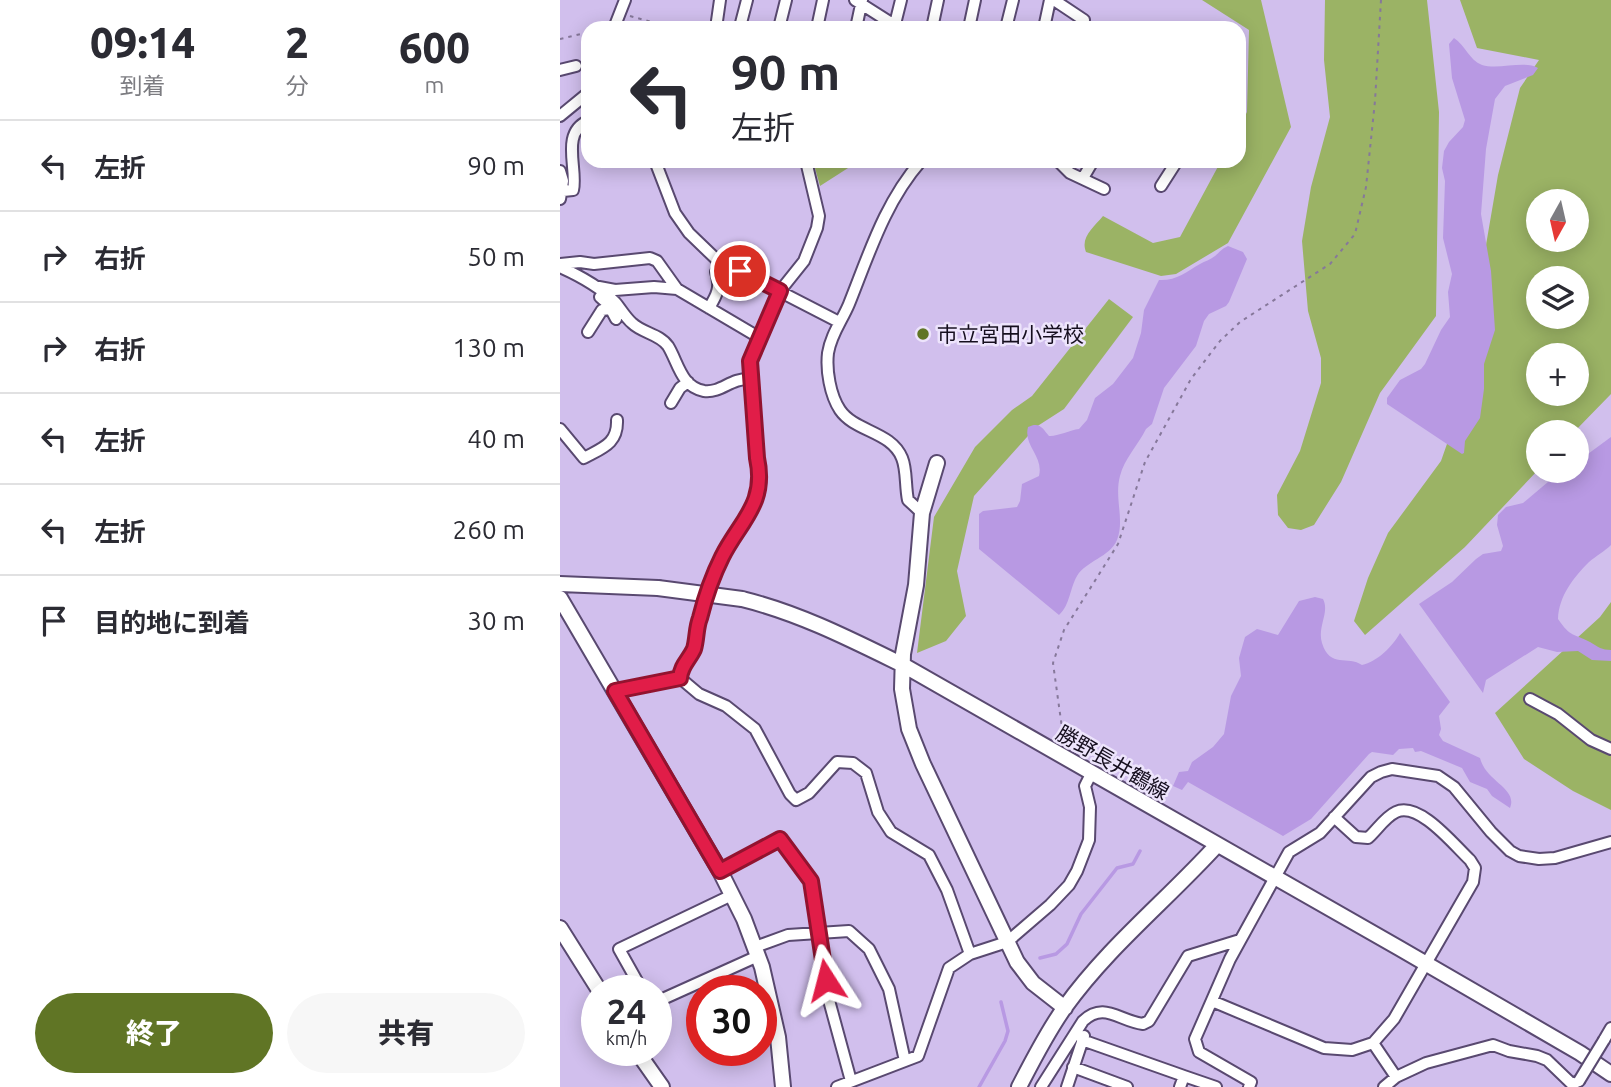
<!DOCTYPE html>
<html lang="ja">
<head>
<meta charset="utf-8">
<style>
  body { margin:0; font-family:Ubuntu,"Noto Sans JP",sans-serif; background:#f7f7f7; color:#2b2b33; height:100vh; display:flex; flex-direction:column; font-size:26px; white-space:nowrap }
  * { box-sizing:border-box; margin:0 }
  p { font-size:23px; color:#7c7c81 }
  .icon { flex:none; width:38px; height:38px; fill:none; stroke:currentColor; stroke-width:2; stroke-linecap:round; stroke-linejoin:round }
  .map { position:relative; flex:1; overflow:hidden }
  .panel { display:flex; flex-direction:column; background:#fff; width:560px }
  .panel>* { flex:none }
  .top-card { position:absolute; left:21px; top:21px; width:665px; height:147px; border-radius:21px; box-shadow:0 4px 18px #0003; background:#fff; color:#2b2b33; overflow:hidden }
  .needle { width:46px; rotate:188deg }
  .controls { position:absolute; left:966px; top:189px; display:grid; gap:14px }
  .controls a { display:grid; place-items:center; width:63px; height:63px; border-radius:50%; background:#fff; box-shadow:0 4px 18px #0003; font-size:35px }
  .speed { position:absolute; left:21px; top:975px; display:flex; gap:14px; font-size:35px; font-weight:700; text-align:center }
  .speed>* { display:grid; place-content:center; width:91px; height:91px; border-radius:50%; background:#fff; box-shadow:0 4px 18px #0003; line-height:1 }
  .speed small { font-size:18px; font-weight:400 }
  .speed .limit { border:10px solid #d22; background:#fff; color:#111 }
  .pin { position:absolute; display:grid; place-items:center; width:60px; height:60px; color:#fff; margin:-30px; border:4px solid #fff; border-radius:50%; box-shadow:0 2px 7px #0007 }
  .me { position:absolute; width:77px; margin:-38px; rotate:351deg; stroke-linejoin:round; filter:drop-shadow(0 0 5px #0008) }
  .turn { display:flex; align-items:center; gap:24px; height:147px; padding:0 35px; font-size:32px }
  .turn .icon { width:91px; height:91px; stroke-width:2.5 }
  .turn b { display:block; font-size:49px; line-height:60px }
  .eta { display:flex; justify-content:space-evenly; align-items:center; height:119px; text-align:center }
  .eta b { font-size:42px; font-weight:800; line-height:49px }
  .action { display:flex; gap:14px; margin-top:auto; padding:14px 35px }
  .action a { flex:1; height:80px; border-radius:42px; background:#607525; color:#fff; font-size:28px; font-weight:800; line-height:80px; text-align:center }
  .action a+a { background:#f7f7f7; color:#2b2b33 }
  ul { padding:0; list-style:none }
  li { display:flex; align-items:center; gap:21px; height:91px; padding:0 35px; border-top:2px solid #e1e1e2 }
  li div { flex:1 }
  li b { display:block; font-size:26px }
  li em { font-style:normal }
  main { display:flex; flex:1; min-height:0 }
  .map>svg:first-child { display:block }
</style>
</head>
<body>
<main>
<section class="panel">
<div class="eta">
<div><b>09:14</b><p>到着</p></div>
<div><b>2</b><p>分</p></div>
<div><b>600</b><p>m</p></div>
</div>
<ul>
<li><svg class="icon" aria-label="left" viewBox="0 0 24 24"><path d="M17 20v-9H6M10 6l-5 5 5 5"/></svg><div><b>左折</b></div><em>90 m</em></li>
<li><svg class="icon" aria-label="right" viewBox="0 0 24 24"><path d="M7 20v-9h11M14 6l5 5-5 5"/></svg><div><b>右折</b></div><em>50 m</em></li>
<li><svg class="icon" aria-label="right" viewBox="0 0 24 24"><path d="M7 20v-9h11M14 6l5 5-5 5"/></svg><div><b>右折</b></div><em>130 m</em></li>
<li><svg class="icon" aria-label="left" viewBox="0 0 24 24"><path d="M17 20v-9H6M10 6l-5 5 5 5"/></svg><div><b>左折</b></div><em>40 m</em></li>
<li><svg class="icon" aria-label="left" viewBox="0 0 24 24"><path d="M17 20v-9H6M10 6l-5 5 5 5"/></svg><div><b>左折</b></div><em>260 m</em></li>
<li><svg class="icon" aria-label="arrive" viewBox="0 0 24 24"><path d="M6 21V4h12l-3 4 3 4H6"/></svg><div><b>目的地に到着</b></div><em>30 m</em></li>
</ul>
<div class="action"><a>終了</a><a>共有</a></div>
</section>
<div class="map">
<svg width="1051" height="1087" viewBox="0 0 1051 1087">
  <rect width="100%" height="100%" fill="#d1bfed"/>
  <path fill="#9bb365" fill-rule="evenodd" d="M 642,0 L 701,0 L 731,127 L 668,243 L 616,274 L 601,276 L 526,252 C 520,237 534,227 543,216 L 593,243 L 620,237 L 661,161 L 679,161 L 679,128 L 687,112 L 689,30 Z
    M 765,0 L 867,0 L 879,112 L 876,316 L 820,393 L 781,482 L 754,525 L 741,530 L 728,528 L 718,515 L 717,495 L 740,451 L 761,383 L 761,358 L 748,311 L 742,241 L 751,187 L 770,117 L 764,60 Z
    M 900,0 L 1051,0 L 1051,394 L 1014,432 L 978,432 L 978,470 L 905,547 L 805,635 L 794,621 L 808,578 L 828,533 L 881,461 L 915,364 L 919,286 L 938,175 L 960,88 L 979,60 L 917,48 ZM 978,201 L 1017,201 L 1017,240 L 978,240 ZM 978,278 L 1017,278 L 1017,317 L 978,317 ZM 978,355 L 1017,355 L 1017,394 L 978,394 Z
    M 253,161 L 299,161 L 260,186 Z
    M 549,299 L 573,317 L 504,409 L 476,427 L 414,496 L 397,571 L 406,616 L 386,641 L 357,653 L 374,517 L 415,447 L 452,410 L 472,396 Z
    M 1051,602 L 1051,810 L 1013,791 L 964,759 L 935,713 L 1040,617 Z"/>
  <path fill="#b899e3" d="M 894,38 C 905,45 909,60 922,65 C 939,70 965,60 978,68 L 973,75 L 945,86 L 935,99 L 926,149 L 921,214 L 931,271 L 935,330 L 924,364 L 924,389 L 920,418 L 905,441 L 904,453 L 902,454 L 827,404 L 827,398 L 840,380 L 861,369 L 865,364 L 881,330 L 890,317 L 888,292 L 892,274 L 883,238 L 885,181 L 882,168 L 884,151 L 889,142 L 903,127 L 905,120 L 892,78 L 889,44 Z
    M 668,246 L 683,252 L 687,259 L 669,302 L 666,306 L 649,314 L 644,321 L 636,346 L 604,388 L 592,424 L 586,429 C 578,445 564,459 560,476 C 554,498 565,520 557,540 C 550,557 526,561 517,576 C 510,588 510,605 499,615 L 419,549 L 419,514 L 423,511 L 457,507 L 460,501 L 462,484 L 479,476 C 484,456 463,446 468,427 C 480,421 483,429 489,436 C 496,437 510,430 519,429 L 527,420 L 535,398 L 553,384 L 573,358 L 581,333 L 584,310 L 599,280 C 616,281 626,272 640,264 C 645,261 650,260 655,256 C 660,252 661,249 668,246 Z
    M 1051,437 L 1051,545 C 1045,551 1036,556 1029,562 C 1013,578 999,596 998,619 C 1011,638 1013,633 1030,642 C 1038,647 1042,650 1051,650 L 1051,661 L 1032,660 L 1018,651 L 997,652 L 978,647 L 926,680 L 923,693 L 859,604 L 892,582 L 916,559 L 923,554 L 941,551 L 943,546 L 937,525 L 938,515 L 946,507 L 963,503 L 1001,471 L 1017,471 L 1017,462 Z
    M 755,597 L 763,599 C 770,612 757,627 762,643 C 770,669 788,655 802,665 C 817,662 833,646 840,633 L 890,702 L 879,716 L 881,729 L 879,735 L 883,741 L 920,758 C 926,782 958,788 950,808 L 932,796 L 927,789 L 910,782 L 902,768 L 861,751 L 855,752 L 853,748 L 839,749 L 833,755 L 812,752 L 809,754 L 751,819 L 723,836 L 628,782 L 622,790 L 613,786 L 619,772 L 628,771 L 632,762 L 653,747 L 664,734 L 671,696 L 681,676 L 679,658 L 685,637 L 697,629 L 718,635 L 739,601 Z"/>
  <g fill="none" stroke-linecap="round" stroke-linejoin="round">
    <path stroke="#b899e3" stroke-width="3.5" d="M 480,958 L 496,954 L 507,944 L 521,914 L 557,868 L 573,864 L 580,851
      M 419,1087 L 445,1041 L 448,1031 L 441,1002"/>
    <defs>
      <path id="minor" d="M 295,0 L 339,28
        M 494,0 L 524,20 L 523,28
        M 157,21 L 160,0
        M 54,28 L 65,0
        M 184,28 L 181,23 L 187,0
        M 219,28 L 226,0
        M 257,28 L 263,0
        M 296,28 L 302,0
        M 334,28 L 341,0
        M 372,28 L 378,0
        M 409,28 L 415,0
        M 446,28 L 453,0
        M 484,28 L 490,0
        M 0,70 L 16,66
        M 0,116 L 28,93
        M 95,161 L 115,213 L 129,233 L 155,258 L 279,322
        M 361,161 C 325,202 309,254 289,304 C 282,321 271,334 268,353 C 266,370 270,395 280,410 C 295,432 331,431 342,458 C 347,470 345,486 348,500 L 362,513
        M 498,161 L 510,173 L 544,189
        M 0,171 L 3,181 L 0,199
        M 523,178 L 533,161
        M 601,186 L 617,161
        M 3,191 L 13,190 C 18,169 0,133 28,121
        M 0,264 L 20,262 L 34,264 L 90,258 L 97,261 L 117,289
        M 0,267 C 18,275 41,288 55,302 C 61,309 65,317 72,323 C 82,333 100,334 108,346 C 118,362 121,387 144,391 C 162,393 170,378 190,379
        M 39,287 L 55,290 L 94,287 L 117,289 L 200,338
        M 40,297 L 48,304 L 56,319
        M 149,308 C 157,295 161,287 156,272
        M 28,332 L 42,310 L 50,309
        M 111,403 L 120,388 L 128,382
        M 0,429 L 24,458 C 42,448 58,444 57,420
        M 120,678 C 121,665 129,660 133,649 C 137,639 136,628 139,618 C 145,598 153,575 162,557 C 180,521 207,504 197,459 L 190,361 L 220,291 L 244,261 L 257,228 L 259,216 L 246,161
        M 55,691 L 120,678 L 139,694 L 166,706 L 195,729 L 230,794 L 236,800 L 249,793 L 277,762 L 293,763 L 306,773 L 318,812 L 331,832 L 369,855 L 387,890 L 410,954
        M 970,699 L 998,714 L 1031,740 L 1051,749
        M 160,871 L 220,839 L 252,881 L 270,1004 L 291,1081
        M 195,947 L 228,935 L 289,931 L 309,949 L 329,989 L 345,1061
        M 82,990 L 59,949 L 172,895
        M 652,1001 L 764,1048 L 792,1050 L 813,1043 L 834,1019 L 913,882 L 915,868 L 910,860 C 894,845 859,801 836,812 C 825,817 817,830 808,838 L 796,837 L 774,817
        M 96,1002 L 198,956
        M 522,1040 L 624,1076 L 620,1087
        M 1044,1040 L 1051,1028
        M 813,1043 L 836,1077
        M 513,1067 L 567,1087
        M 624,1076 L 656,1087
        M 277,1087 L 358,1056 L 389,968 L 410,954 L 447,942 L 490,905 L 509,885 L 517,871 L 529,840 L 530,807 L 525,786 L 531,774
        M 481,1087 L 523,1021 C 544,1001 559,1021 583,1024 L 589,1021 L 628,956 L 680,940
        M 507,1087 L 524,1036
        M 689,1087 L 691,1082 L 639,1052 L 635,1039 L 670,959 L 729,852 L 760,833 L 811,777 L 821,772 L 832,769 L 878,776 L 894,787 L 931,832 L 950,851 L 959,856 L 979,859 L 995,858 L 1051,842
        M 824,1087 L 836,1077 L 866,1063 L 933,1045 L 949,1051 L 977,1056 L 987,1060 L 1012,1084 L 1019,1081"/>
      <path id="tertiary" d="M 377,463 L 362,513 L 356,585 L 343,654 L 342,689 L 349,729 L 363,764 L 457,962 L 473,983 L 505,1008
        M 0,584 L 98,588
        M 0,598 L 160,871 L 184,919 L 202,967 L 218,1037 L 223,1087
        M 182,599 C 239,613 290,639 343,665 L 839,948 L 1020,1053 L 1051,1074
        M 0,928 L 39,990
        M 76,1050 L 102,1087
        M 459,1087 C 473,1060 487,1032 505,1007 C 548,947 607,900 657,845"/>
    </defs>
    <use href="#minor" stroke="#594970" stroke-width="14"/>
    <use href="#tertiary" stroke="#594970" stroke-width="18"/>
    <path stroke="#86789a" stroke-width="2" stroke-dasharray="3.5 5" stroke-linecap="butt" d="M 70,16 L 113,28
      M 123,28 L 134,28
      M 0,39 L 21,34 L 28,35
      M 561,776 L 563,772 L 509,739 L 502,728 L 493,663 L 504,630 L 558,544 L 585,462 L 631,379 L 660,341 L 680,322 L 770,264 L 795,234 L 806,187 L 815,101 L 821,0"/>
    <use href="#minor" stroke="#fff" stroke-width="10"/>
    <use href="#tertiary" stroke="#fff" stroke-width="14"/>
    <defs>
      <path id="minor-bridge" d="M 1019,1081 L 1044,1040"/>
      <path id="tertiary-bridge" d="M 98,588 L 182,599"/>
    </defs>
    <use href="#minor-bridge" stroke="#594970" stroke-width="14" stroke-linecap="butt"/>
    <use href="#tertiary-bridge" stroke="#594970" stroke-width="18" stroke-linecap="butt"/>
    <use href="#minor-bridge" stroke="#fff" stroke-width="10"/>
    <use href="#tertiary-bridge" stroke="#fff" stroke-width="14"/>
  </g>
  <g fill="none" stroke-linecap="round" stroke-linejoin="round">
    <defs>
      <path id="route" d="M 180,271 L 220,291 L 190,361 L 197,458 C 207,504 180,521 162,557 C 153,575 145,598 140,618 C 136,628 137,639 134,649 C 129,660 121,665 120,678 L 55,691 L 160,871 L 220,839 L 251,881 L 266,980"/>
    </defs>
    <use href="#route" stroke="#92132f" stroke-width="18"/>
    <use href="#route" stroke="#e11d48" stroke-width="12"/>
  </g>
  <circle fill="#607525" stroke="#ede4fc" stroke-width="2.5" cx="363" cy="334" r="7"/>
  <g text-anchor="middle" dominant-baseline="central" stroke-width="5" stroke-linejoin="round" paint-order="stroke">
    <g font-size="21" fill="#150e1e" stroke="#ede4fc" text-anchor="start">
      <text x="377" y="334">市立宮田小学校</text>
    </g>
    <g font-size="21" fill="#150e1e" stroke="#ede4fc">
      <text transform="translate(553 762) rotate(30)">勝野長井鶴線</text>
    </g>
  </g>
</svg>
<div class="controls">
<a><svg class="needle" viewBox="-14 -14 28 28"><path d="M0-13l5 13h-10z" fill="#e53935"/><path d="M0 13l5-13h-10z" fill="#7c7c81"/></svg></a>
<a><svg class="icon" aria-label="layers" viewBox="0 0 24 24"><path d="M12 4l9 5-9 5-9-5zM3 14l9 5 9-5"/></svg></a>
<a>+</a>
<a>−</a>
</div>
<div class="speed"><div>24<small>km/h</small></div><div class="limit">30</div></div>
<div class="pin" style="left:180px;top:271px;background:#d93025"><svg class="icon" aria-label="arrive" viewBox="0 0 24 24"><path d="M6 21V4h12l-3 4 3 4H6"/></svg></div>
<svg class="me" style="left:266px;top:980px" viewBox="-20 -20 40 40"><path d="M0-17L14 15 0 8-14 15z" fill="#e11d48" stroke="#fff" stroke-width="4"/></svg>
<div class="top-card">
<div class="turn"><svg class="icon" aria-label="left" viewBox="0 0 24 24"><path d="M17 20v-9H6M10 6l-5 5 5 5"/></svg><div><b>90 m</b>左折</div></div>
</div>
</div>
</main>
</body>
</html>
